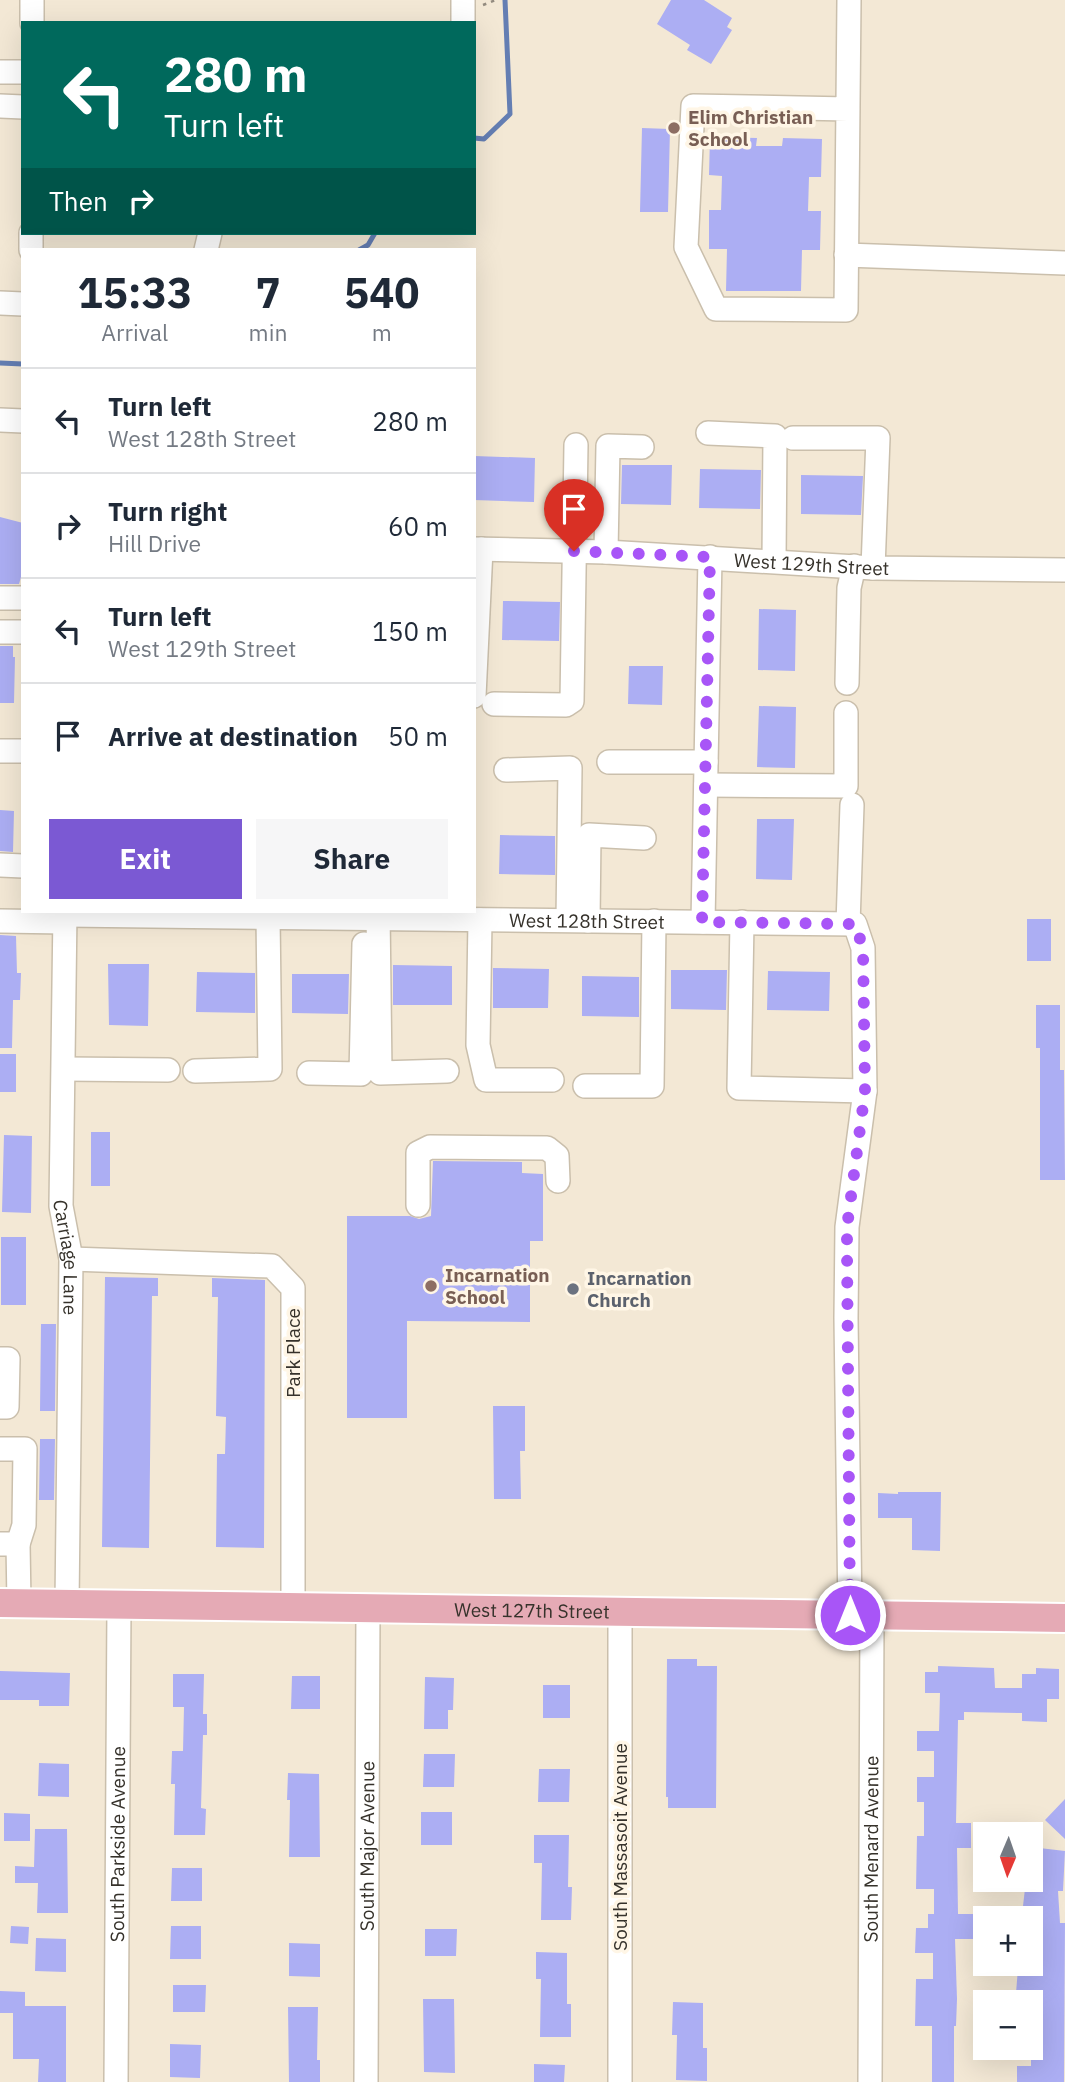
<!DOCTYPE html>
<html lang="en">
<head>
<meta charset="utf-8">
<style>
  body { margin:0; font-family:"IBM Plex Sans",sans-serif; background:#f6f6f7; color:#1f2937; height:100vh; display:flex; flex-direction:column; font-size:26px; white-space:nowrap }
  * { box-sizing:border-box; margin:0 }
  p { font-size:23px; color:#747a83 }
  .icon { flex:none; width:38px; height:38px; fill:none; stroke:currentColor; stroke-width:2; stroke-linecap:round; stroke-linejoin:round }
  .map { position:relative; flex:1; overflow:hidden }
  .side { position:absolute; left:21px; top:248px; width:455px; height:665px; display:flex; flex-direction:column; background:#fff; border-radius:0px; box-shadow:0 7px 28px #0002 }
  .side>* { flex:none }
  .top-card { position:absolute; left:21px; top:21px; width:455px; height:214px; border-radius:0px; box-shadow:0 7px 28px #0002; background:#00695c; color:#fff; overflow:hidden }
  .needle { width:46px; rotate:182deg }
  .tools { position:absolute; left:973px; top:1822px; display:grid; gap:14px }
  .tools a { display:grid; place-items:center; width:70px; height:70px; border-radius:0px; background:#fff; box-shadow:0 7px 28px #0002; font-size:35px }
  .pin { position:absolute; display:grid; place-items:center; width:60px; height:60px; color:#fff; margin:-72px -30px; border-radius:50% 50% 50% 0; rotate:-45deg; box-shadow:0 0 7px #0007 }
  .pin .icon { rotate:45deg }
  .me { position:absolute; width:77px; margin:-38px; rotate:0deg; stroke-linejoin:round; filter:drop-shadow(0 0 5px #0008) }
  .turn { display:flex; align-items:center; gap:24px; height:147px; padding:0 28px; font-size:32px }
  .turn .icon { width:91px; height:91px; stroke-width:2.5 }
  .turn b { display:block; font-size:49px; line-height:60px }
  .then { display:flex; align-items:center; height:66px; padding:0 28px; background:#0003; gap:14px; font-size:26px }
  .eta { display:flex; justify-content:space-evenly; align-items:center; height:119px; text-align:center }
  .eta b { font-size:42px; font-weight:700; line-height:49px }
  .action { display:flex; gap:14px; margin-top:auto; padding:14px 28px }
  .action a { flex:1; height:80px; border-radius:0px; background:#7b59d3; color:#fff; font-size:28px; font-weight:700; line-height:80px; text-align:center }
  .action a+a { background:#f6f6f7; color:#1f2937 }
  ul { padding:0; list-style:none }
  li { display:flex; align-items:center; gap:21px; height:105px; padding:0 28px; border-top:2px solid #e0e1e3 }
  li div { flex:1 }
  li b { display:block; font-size:26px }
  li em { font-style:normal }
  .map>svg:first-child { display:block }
</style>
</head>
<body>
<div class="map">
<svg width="1065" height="2082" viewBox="0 0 1065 2082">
  <rect width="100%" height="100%" fill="#f3e8d5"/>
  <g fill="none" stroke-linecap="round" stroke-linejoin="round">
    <path stroke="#647eb3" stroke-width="5" d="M 474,138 L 484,139 L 510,114 L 505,0
      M 359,250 L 368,245 L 375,233
      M 0,363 L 23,364"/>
  </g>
  <path fill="#acaef3" d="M 671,0 L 704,0 L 732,18 L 727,27 L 732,30 L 711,64 L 687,50 L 690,45 L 657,24 Z
    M 642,128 L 670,129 L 668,212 L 640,212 Z
    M 710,137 L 757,138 L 756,146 L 782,146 L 783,138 L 822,139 L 821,177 L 809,177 L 808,211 L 821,211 L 820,250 L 802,250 L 801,291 L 726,291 L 727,249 L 709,249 L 709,210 L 721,210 L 722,176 L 709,175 Z
    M 474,456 L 535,458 L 534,502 L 474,500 Z
    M 622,465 L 672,465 L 671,505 L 621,504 Z
    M 700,469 L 761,470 L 760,509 L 699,508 Z
    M 801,475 L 863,476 L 861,515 L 801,514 Z
    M 0,517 L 23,523 L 23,570 L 19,584 L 0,584 Z
    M 503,601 L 560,602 L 559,641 L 502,640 Z
    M 759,609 L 796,610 L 795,671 L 758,670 Z
    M 0,646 L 13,646 L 13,657 L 15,657 L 14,703 L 0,703 Z
    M 629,666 L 663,666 L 662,705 L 628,704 Z
    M 759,706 L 796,707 L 795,768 L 757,767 Z
    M 0,810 L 14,811 L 13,852 L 0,851 Z
    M 757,819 L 794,819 L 792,880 L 756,879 Z
    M 500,835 L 555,836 L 555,875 L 499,874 Z
    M 1027,919 L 1051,919 L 1051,961 L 1027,961 Z
    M 0,935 L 16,936 L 17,973 L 21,973 L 20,1000 L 13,1000 L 12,1048 L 0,1048 Z
    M 108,964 L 149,964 L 148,1026 L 109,1025 Z
    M 393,965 L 452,966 L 452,1005 L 393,1005 Z
    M 493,968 L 549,969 L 548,1008 L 493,1008 Z
    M 671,970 L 727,970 L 726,1010 L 671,1009 Z
    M 768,971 L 830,972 L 829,1011 L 767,1010 Z
    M 197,972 L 255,973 L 255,1013 L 196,1012 Z
    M 292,974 L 349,974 L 348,1014 L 292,1013 Z
    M 582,976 L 639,977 L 639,1017 L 582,1016 Z
    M 1036,1005 L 1060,1005 L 1060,1070 L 1064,1070 L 1065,1180 L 1040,1180 L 1040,1048 L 1036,1048 Z
    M 0,1054 L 16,1054 L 16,1092 L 0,1092 Z
    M 91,1132 L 110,1132 L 110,1186 L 91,1186 Z
    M 4,1135 L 32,1136 L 31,1213 L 2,1212 Z
    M 433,1161 L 522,1162 L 522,1173 L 543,1174 L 543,1241 L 530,1241 L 530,1322 L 407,1321 L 407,1418 L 347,1418 L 347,1216 L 410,1216 L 419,1219 L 431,1216 Z
    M 1,1237 L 26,1237 L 26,1305 L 1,1305 Z
    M 105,1277 L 158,1278 L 158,1296 L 152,1296 L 149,1548 L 102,1547 Z
    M 212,1278 L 265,1280 L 264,1548 L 216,1547 L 217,1454 L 225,1454 L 226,1417 L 216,1416 L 218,1297 L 212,1297 Z
    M 41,1324 L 56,1324 L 55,1411 L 40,1411 Z
    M 493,1406 L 525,1406 L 525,1451 L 520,1451 L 521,1499 L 494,1499 Z
    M 40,1439 L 55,1439 L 54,1500 L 39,1500 Z
    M 898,1492 L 941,1492 L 940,1551 L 912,1550 L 912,1518 L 878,1518 L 878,1493 L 898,1494 Z
    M 667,1659 L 697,1659 L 697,1666 L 717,1666 L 716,1808 L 668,1808 L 668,1797 L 666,1797 Z
    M 938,1666 L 994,1668 L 995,1688 L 1022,1688 L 1022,1674 L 1036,1674 L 1036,1668 L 1059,1669 L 1059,1699 L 1047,1699 L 1047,1722 L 1022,1721 L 1022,1713 L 964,1712 L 964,1720 L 958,1720 L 956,1823 L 971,1823 L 971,1848 L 957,1848 L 958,1914 L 976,1914 L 976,1939 L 955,1939 L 957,1999 L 956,2026 L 954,2026 L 954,2082 L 932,2082 L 932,2026 L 915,2026 L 916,1979 L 933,1979 L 933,1953 L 915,1953 L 916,1928 L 928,1928 L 928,1914 L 934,1914 L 934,1889 L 916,1889 L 917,1836 L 924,1836 L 924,1802 L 917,1802 L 917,1777 L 934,1777 L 934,1751 L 917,1751 L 917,1731 L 939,1731 L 940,1693 L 925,1693 L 925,1672 L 938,1672 Z
    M 0,1671 L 70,1673 L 69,1706 L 39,1706 L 39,1700 L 0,1700 Z
    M 173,1674 L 204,1674 L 203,1714 L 207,1714 L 207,1735 L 203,1735 L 201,1808 L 206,1809 L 205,1835 L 174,1835 L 175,1784 L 171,1784 L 172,1751 L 183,1751 L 184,1707 L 173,1707 Z
    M 292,1676 L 320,1676 L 320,1709 L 291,1709 Z
    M 425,1677 L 454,1678 L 453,1710 L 448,1710 L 448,1729 L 424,1729 Z
    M 543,1685 L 570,1685 L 570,1718 L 543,1718 Z
    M 424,1754 L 455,1754 L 454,1787 L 423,1787 Z
    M 39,1763 L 69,1764 L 69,1797 L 38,1796 Z
    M 539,1769 L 570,1769 L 569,1802 L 538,1802 Z
    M 288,1773 L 319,1774 L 320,1857 L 289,1857 L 290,1800 L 287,1800 Z
    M 1065,1799 L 1065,1839 L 1045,1820 Z
    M 421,1812 L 452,1812 L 452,1845 L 421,1845 Z
    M 4,1813 L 30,1814 L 30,1841 L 4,1841 Z
    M 35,1829 L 67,1829 L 68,1913 L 37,1913 L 38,1883 L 15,1883 L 15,1866 L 34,1867 Z
    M 534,1835 L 569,1835 L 568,1887 L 572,1887 L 571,1920 L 541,1920 L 542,1863 L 534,1863 Z
    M 1031,1847 L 1065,1851 L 1063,1891 L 1058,1891 L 1060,1923 L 1065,1923 L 1064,2082 L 1017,2082 L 1017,2066 L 1031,2066 L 1031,1994 L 1016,1993 L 1018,1968 L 1036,1970 L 1034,1927 L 1031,1927 L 1031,1918 L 996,1918 L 996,1907 L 1023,1906 L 1026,1880 L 1031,1880 Z
    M 172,1868 L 202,1868 L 202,1901 L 171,1901 Z
    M 11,1926 L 29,1927 L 28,1944 L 10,1943 Z
    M 171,1926 L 201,1926 L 201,1959 L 170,1959 Z
    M 425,1929 L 457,1929 L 456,1956 L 425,1956 Z
    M 36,1938 L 66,1939 L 66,1972 L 35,1971 Z
    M 289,1943 L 320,1944 L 320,1977 L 289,1976 Z
    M 536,1952 L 567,1953 L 567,2004 L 571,2004 L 571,2037 L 540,2037 L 541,1979 L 536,1979 Z
    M 173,1985 L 206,1985 L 205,2012 L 173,2012 Z
    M 0,1991 L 25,1992 L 25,2006 L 66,2006 L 66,2082 L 38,2082 L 39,2059 L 13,2059 L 13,2013 L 0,2013 Z
    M 423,1999 L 454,1999 L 455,2073 L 424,2072 Z
    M 673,2002 L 703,2003 L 703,2048 L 707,2048 L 707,2081 L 676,2080 L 677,2035 L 672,2035 Z
    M 288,2007 L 318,2007 L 317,2060 L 320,2060 L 320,2082 L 289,2082 Z
    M 170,2044 L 201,2045 L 200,2078 L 170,2077 Z
    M 534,2064 L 565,2065 L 564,2082 L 534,2082 Z"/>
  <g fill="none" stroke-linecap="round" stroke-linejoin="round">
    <defs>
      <g id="minor">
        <path d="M 463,0 L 463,23"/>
        <path d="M 32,23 L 32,0"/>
        <path d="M 0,72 L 23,72"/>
        <path d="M 0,106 L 23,107"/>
        <path d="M 848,109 L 693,106 L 686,247 L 716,309 L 846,310 L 849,0"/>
        <path d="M 31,250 L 31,233"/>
        <path d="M 206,250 L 210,233"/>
        <path d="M 846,255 L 1065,263"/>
        <path d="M 0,303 L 23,304"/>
        <path d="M 0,420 L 23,421"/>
        <path d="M 708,433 L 775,436 L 774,561"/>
        <path d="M 793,438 L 878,438 L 873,568"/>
        <path id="s1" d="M 474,549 L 606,552 L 873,568 L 1065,570"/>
        <path d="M 606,552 L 608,446 L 642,447"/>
        <path d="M 0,598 L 23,598"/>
        <path d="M 0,632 L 23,632"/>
        <path d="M 847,683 L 849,588 L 854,566"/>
        <path d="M 474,696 L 481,549"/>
        <path d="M 494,704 L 566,705 L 572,701 L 576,445"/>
        <path d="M 0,751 L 23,751"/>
        <path d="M 609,762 L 706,762"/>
        <path d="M 506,770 L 570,768 L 568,920"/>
        <path d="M 706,785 L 846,786 L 846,713"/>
        <path d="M 0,865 L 23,866"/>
        <path id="s2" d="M 65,912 L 61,1206 L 71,1259 L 67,1604"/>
        <path d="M 378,912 L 380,1073 L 447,1071"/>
        <path id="s3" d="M 65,915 L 855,924 L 863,948 L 865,1091 L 847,1227 L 846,1318 L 850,1615"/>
        <path d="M 480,920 L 478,1045 L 486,1080 L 552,1080"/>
        <path d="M 0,921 L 65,922"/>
        <path d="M 588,921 L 589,835 L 644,838"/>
        <path d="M 703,922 L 710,557"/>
        <path d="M 742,922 L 739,1088 L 865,1091"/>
        <path d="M 848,924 L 852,805"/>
        <path d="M 64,1069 L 168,1070"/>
        <path d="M 195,1071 L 270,1069 L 268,917"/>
        <path d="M 309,1073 L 361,1074 L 364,944"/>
        <path d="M 585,1086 L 652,1086 L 654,921"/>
        <path d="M 418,1205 L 418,1153 L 430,1147 L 547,1148 L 557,1156 L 558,1181"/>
        <path d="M 71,1259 L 272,1266 L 293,1288 L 293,1607"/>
        <path d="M 0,1359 L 8,1359 L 7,1407 L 0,1407"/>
        <path d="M 0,1449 L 25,1449 L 24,1525 L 18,1544"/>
        <path d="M 0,1544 L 18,1544 L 19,1603"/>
        <path d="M 620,1612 L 620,2082"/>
        <path id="s4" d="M 116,2082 L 119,1605"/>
        <path id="s5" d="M 366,2082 L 368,1608"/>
        <path id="s6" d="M 870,2082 L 872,1615"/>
      </g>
      <g id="major">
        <path id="s7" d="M 0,1603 L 1065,1618"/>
      </g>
    </defs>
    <use href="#minor" stroke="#cabfac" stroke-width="26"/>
    <use href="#major" stroke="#fff" stroke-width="32"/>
    <path stroke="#938b7f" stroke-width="2.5" stroke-dasharray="3.5 5" stroke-linecap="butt" d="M 483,5 L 496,0"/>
    <use href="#minor" stroke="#fff" stroke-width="23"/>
    <use href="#major" stroke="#e5aab5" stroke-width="28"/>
  </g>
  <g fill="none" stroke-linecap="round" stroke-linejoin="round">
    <path stroke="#a855f7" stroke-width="12" stroke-dasharray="0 21.6" d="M 574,551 L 710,557 L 702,922 L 855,924 L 863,948 L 865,1091 L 847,1227 L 847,1249 L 850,1615"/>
  </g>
  <g fill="#8d6e63" stroke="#fff6e6" stroke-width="2.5">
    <circle cx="674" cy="128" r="7"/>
    <circle cx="431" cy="1286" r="7"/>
  </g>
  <circle fill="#6b7280" stroke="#fff6e6" stroke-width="2.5" cx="573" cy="1289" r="7"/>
  <g text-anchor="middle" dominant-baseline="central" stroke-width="7" stroke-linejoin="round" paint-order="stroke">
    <g font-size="19" font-weight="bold" fill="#785e54" stroke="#fff6e6" text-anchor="start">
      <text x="688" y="117">Elim Christian<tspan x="688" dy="22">School</tspan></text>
      <text x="445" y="1275">Incarnation<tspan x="445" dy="22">School</tspan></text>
    </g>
    <g font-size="19" fill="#36322b" stroke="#fff6e6">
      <text stroke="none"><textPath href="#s1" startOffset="338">West 129th Street</textPath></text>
      <text stroke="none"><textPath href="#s3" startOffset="522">West 128th Street</textPath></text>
      <text stroke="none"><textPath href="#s2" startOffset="346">Carriage Lane</textPath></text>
      <text transform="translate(293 1353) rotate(-90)">Park Place</text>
      <text stroke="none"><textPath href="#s7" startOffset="532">West 127th Street</textPath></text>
      <text stroke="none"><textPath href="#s4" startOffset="238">South Parkside Avenue</textPath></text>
      <text stroke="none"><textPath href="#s5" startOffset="236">South Major Avenue</textPath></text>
      <text transform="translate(620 1847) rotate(-90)">South Massasoit Avenue</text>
      <text stroke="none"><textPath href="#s6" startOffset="233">South Menard Avenue</textPath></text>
    </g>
    <g font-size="19" font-weight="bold" fill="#5b616d" stroke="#fff6e6" text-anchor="start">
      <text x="587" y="1278">Incarnation<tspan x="587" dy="22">Church</tspan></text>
    </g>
  </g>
</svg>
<div class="tools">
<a><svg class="needle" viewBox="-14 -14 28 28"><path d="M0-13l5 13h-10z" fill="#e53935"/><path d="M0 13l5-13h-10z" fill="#747a83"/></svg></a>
<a>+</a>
<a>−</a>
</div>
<div class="pin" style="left:574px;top:551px;background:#d93025"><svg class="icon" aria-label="arrive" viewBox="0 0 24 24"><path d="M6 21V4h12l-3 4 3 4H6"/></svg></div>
<svg class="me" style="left:850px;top:1615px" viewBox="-20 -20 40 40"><circle r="17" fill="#a855f7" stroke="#fff" stroke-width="3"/><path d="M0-11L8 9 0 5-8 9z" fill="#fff"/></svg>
<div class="top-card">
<div class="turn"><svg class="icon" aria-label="left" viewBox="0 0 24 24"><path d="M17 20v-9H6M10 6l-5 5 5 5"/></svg><div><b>280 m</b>Turn left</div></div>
<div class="then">Then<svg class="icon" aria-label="right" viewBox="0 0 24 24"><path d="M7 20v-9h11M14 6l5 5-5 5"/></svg></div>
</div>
<section class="side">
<div class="eta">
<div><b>15:33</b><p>Arrival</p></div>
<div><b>7</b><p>min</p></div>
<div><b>540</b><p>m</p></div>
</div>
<ul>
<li><svg class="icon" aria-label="left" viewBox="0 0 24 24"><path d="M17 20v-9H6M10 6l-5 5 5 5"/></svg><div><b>Turn left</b><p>West 128th Street</p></div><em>280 m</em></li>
<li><svg class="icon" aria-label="right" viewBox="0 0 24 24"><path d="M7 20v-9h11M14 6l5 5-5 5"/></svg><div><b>Turn right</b><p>Hill Drive</p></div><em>60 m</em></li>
<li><svg class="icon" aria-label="left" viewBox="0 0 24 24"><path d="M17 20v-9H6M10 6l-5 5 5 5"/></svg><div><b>Turn left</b><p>West 129th Street</p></div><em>150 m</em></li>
<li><svg class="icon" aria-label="arrive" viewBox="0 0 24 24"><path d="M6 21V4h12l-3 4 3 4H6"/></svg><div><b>Arrive at destination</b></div><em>50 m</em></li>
</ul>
<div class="action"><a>Exit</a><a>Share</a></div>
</section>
</div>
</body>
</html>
